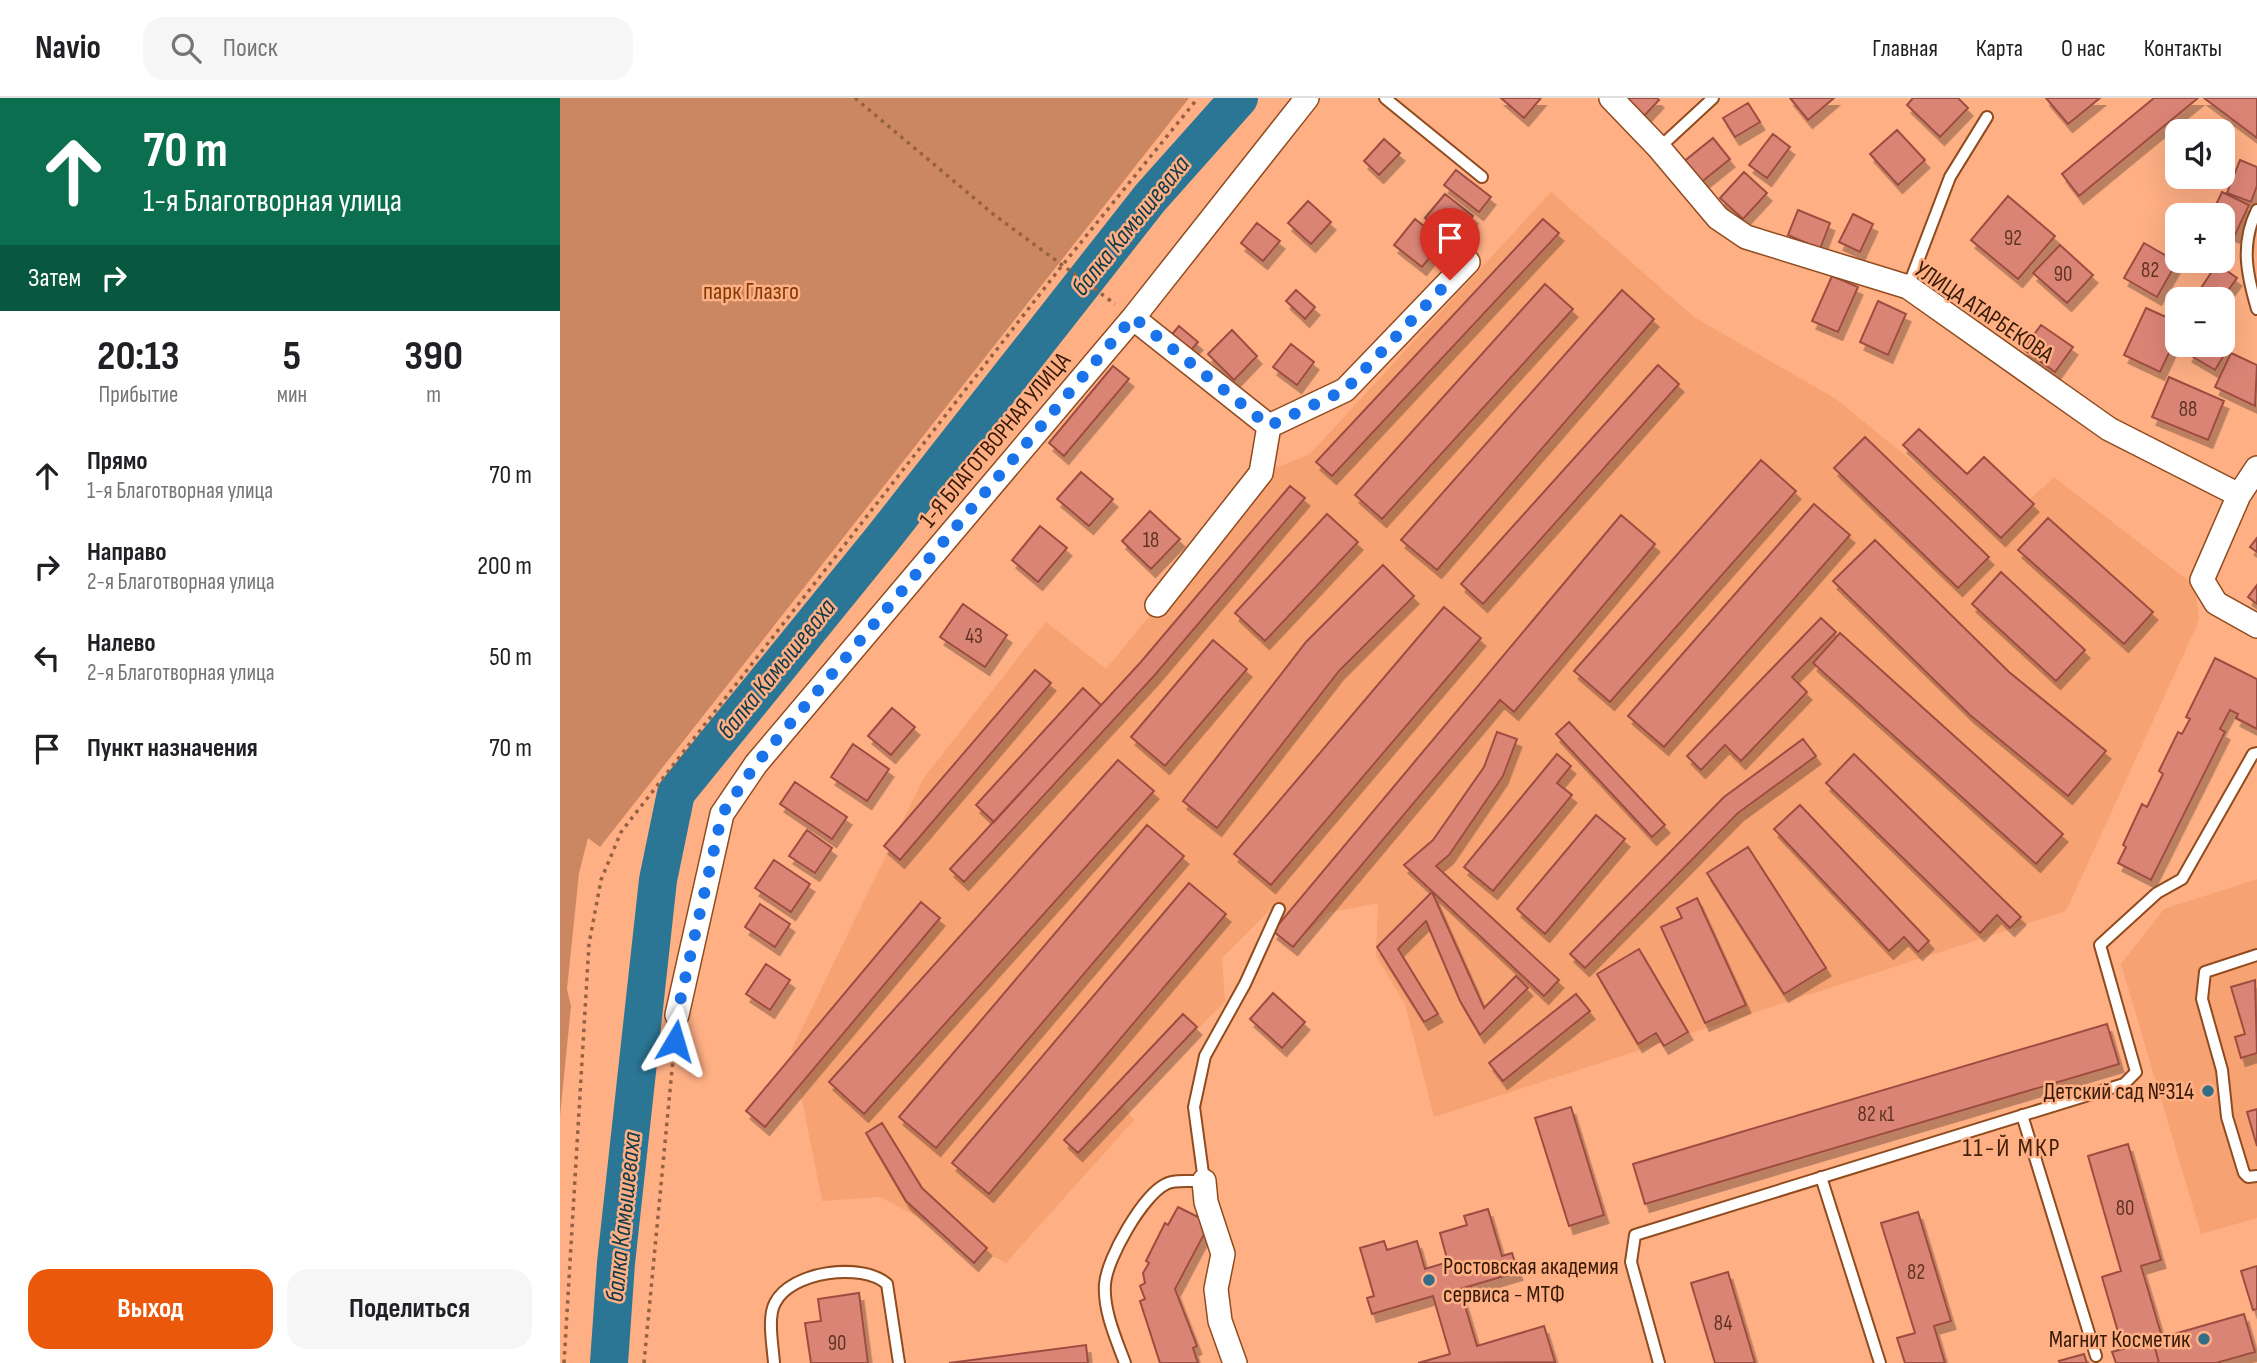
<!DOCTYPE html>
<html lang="ru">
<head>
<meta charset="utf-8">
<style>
  body { margin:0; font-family:"Sofia Sans Condensed",sans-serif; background:#f6f6f6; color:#202124; height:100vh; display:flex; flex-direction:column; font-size:26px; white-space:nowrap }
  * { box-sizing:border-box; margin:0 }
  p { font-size:23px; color:#757577 }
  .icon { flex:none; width:38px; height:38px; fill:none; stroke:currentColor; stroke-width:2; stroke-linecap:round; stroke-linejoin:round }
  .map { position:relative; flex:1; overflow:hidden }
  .side { display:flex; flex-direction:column; background:#fff; width:560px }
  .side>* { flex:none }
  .guide { background:#0b6e4f; color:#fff; overflow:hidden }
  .buttons { position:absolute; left:1605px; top:21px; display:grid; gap:14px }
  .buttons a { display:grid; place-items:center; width:70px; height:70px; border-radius:14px; background:#fff; box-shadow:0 7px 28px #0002; font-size:35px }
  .pin { position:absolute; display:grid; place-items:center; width:60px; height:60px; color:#fff; margin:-72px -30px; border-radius:50% 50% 50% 0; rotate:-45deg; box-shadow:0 0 7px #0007 }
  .pin .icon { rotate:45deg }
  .me { position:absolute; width:77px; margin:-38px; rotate:7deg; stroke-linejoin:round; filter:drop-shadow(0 0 5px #0008) }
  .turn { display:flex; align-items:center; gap:24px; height:147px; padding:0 28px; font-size:32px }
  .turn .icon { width:91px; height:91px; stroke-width:2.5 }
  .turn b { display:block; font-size:49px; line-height:60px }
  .then { display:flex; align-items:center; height:66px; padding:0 28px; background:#0003; gap:14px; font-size:26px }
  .eta { display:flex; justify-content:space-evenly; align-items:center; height:119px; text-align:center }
  .eta b { font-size:42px; font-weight:700; line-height:49px }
  .button { display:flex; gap:14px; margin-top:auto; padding:14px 28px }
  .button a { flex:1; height:80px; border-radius:21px; background:#ea580c; color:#fff; font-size:28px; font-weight:700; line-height:80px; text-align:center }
  .button a+a { background:#f6f6f6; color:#202124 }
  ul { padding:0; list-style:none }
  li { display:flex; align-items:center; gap:21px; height:91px; padding:0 28px }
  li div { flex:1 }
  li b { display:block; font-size:26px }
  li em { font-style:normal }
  header { display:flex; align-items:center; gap:42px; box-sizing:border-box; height:98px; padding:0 35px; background:#fff; border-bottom:2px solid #e0e0e0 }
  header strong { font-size:33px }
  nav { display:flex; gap:38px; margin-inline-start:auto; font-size:24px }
  .search { width:490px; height:63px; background:#f6f6f6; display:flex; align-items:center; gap:18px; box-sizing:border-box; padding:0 24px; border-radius:21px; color:#757577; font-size:26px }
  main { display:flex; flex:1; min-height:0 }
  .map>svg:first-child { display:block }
</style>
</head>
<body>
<header>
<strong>Navio</strong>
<div class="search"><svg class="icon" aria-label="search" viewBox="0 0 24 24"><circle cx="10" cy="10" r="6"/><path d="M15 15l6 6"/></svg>Поиск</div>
<nav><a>Главная</a><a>Карта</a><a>О нас</a><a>Контакты</a></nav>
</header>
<main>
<section class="side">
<div class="guide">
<div class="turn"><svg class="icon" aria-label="ahead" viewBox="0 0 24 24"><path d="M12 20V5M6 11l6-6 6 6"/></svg><div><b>70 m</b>1-я Благотворная улица</div></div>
<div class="then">Затем<svg class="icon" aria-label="right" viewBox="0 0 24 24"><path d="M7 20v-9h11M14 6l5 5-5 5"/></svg></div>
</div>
<div class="eta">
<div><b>20:13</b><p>Прибытие</p></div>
<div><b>5</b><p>мин</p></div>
<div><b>390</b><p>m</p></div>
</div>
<ul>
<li><svg class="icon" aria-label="ahead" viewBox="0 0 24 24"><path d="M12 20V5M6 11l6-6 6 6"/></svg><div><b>Прямо</b><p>1-я Благотворная улица</p></div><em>70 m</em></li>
<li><svg class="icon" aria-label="right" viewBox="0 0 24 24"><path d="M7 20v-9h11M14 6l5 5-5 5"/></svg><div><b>Направо</b><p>2-я Благотворная улица</p></div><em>200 m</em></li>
<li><svg class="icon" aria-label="left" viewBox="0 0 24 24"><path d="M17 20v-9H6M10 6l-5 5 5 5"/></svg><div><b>Налево</b><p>2-я Благотворная улица</p></div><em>50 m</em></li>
<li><svg class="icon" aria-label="arrive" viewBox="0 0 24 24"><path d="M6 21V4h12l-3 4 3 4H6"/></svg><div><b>Пункт назначения</b></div><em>70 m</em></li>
</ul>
<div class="button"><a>Выход</a><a>Поделиться</a></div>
</section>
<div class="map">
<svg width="1697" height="1265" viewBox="0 0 1697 1265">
  <defs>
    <filter id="shadow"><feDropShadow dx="4.5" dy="8" stdDeviation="0" flood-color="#0004"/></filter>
  </defs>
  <rect width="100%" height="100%" fill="#feaf84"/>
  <path fill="#f7a272" d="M 991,94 L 1134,219 L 1276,301 L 1437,432 L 1494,379 L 1634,487 L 1639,520 L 1637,527 L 1506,813 L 874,1019 L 845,906 L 816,858 L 818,805 L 768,815 L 743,839 L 711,811 L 662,860 L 665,904 L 561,1006 L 574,1022 L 446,1165 L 320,1099 L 262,1103 L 232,951 L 363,681 L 486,524 L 546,571 L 708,373 L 750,356 Z
    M 1697,781 L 1697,1120 L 1641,1136 L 1561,866 L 1604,811 Z"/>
  <path fill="#cb8762" d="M 0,0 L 629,0 L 40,749 L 28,740 L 19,775 L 7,891 L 11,908 L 0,1018 Z"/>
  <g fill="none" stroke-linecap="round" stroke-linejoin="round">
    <path stroke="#2b7695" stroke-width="38" d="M 49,1265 L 56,1165 L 98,782 L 116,695 L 323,440 L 590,100 L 679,0"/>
  </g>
  <path fill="#da8476" stroke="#9d4d41" stroke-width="2" filter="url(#shadow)" d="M 941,0 L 981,0 L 964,20 Z
    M 1065,0 L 1097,0 L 1099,2 L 1084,18 Z
    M 1230,0 L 1274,0 L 1248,22 Z
    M 1353,0 L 1398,0 L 1408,10 L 1380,39 L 1347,7 Z
    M 1486,0 L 1540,0 L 1508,26 Z
    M 1594,0 L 1638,0 L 1519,98 L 1502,76 Z
    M 1644,0 L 1697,0 L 1697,40 Z
    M 1188,5 L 1200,24 L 1175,39 L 1163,20 Z
    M 1337,32 L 1365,62 L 1338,87 L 1310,56 Z
    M 1213,36 L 1230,49 L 1207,80 L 1189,67 Z
    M 1153,40 L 1170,61 L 1139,86 L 1122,65 Z
    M 824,41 L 840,55 L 819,77 L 804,63 Z
    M 1680,62 L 1697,69 L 1697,88 L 1691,104 L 1667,95 Z
    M 896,72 L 931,99 L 919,114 L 884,87 Z
    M 1184,74 L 1207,95 L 1183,121 L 1160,100 Z
    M 1662,94 L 1689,107 L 1675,137 L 1662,131 L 1662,117 L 1651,117 Z
    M 885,96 L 913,118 L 892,143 L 865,120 Z
    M 1448,98 L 1495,138 L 1458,181 L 1411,142 Z
    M 748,103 L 771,124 L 751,146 L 728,125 Z
    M 1238,112 L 1270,125 L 1260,151 L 1228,137 Z
    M 1293,116 L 1313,126 L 1300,154 L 1279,144 Z
    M 855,121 L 883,143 L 862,169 L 834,147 Z
    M 983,121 L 999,135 L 772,378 L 756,364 Z
    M 697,125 L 720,143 L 703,163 L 681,145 Z
    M 1584,145 L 1617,164 L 1597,199 L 1564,180 Z
    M 1500,147 L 1533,177 L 1507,205 L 1473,175 Z
    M 1657,166 L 1677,180 L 1662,201 L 1651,201 L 1639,193 Z
    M 1272,178 L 1298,189 L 1278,234 L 1252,223 Z
    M 985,186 L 1013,211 L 822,421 L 795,397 Z
    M 736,192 L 755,209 L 745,221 L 726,203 Z
    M 1062,192 L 1094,221 L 877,472 L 841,442 Z
    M 1318,203 L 1346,216 L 1328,257 L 1300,244 Z
    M 1586,210 L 1617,224 L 1617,238 L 1600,274 L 1564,257 Z
    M 1481,227 L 1513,249 L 1495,274 L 1463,251 Z
    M 619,228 L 638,244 L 627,257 L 608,241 Z
    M 672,232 L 697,258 L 674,282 L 648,256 Z
    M 1662,245 L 1669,249 L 1655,272 L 1628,256 L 1633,247 Z
    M 731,246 L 754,264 L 737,287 L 713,269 Z
    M 1671,255 L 1697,267 L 1695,308 L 1655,289 Z
    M 1098,267 L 1119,286 L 923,506 L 901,486 Z
    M 553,268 L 569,281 L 504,358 L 489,345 Z
    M 1609,279 L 1664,303 L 1648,342 L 1592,319 Z
    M 1359,331 L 1407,376 L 1424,359 L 1474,406 L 1441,440 L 1343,347 Z
    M 1305,339 L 1429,459 L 1398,490 L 1274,370 Z
    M 1201,362 L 1236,393 L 1050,604 L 1014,573 Z
    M 521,374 L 553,401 L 529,428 L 497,401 Z
    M 730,388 L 745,400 L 594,578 L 404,784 L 390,771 L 580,565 Z
    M 1254,406 L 1290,437 L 1104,649 L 1068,618 Z
    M 590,413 L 620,441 L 591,471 L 562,443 Z
    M 767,416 L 798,444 L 705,543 L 675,515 Z
    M 1061,417 L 1095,446 L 954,614 L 940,602 L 733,849 L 713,833 Z
    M 1488,420 L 1593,514 L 1564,546 L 1458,452 Z
    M 480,428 L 507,450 L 478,484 L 452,462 Z
    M 1697,440 L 1697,454 L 1690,449 Z
    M 1315,442 L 1449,574 L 1546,653 L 1508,698 L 1410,617 L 1273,483 Z
    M 823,467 L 854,498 L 779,573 L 657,730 L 623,703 L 746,544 Z
    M 1441,474 L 1525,552 L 1496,583 L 1412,506 Z
    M 1697,487 L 1697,506 L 1688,499 Z
    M 403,506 L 447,537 L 425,569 L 380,539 Z
    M 884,509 L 921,540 L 711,787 L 674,756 Z
    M 1261,520 L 1276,534 L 1232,579 L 1247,594 L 1181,663 L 1165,647 L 1141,672 L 1127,658 Z
    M 1280,535 L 1503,736 L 1476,766 L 1253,565 Z
    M 653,542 L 687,571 L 605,668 L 571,639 Z
    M 1655,560 L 1697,581 L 1697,631 L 1676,620 L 1678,616 L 1670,612 L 1660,631 L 1665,634 L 1591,782 L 1558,765 L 1566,749 L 1563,747 L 1582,706 L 1587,709 L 1603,676 L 1599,673 L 1618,634 L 1622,636 L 1630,621 L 1626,619 Z
    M 475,572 L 491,585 L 340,762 L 324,748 Z
    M 523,590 L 541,607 L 434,724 L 416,707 Z
    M 332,610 L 355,629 L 331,657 L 308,638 Z
    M 1009,624 L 1105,727 L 1092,739 L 996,636 Z
    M 937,634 L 957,641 L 943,678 L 889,757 L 876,768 L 999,882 L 984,898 L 844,767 L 873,742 L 924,669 Z
    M 1243,641 L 1256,658 L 1178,715 L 1025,870 L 1010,856 L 1164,699 Z
    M 293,646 L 329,671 L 307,703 L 271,679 Z
    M 997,656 L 1011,668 L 997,685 L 1012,697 L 933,793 L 904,769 Z
    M 1294,656 L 1461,819 L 1450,830 L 1437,817 L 1420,835 L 1266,685 Z
    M 558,662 L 594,693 L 304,1016 L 269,984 Z
    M 235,684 L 287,719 L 272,741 L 220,706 Z
    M 1240,707 L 1369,843 L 1358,854 L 1344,839 L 1329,853 L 1214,731 Z
    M 1036,717 L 1065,741 L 985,836 L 957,811 Z
    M 587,727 L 624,758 L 376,1050 L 339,1019 Z
    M 247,732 L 272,750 L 255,775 L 229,758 Z
    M 1188,749 L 1266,870 L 1224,896 L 1147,775 Z
    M 214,762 L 250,786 L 231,814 L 195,790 Z
    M 629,785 L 666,816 L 429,1096 L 392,1065 Z
    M 872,794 L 924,910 L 956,878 L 968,890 L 920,937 L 900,903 L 866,823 L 838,851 L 878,916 L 864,924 L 817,849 Z
    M 1137,800 L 1186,907 L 1145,925 L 1101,829 L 1122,820 L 1117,810 Z
    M 361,804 L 380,820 L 205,1029 L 186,1013 Z
    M 200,806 L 230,826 L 215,849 L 185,829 Z
    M 1079,851 L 1128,934 L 1104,948 L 1096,935 L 1078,946 L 1037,876 Z
    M 206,866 L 230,882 L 210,912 L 186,896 Z
    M 1695,882 L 1697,955 L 1681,960 L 1675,939 L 1685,936 L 1671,889 Z
    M 713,895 L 745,924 L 722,950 L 690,921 Z
    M 1016,896 L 1030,913 L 943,983 L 929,965 Z
    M 623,916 L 637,929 L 518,1055 L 504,1042 Z
    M 1547,926 L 1559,966 L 1085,1106 L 1073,1066 Z
    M 1011,1009 L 1044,1117 L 1009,1128 L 975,1020 Z
    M 1697,1011 L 1697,1048 L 1687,1014 Z
    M 322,1025 L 362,1090 L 427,1150 L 414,1165 L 346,1103 L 306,1035 Z
    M 1568,1046 L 1601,1162 L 1581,1168 L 1602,1239 L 1563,1251 L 1542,1179 L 1561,1173 L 1528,1058 Z
    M 618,1109 L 650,1125 L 615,1191 L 637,1248 L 633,1250 L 638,1265 L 600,1265 L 580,1203 L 585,1201 L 580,1188 L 585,1185 L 583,1175 L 589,1165 L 586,1163 L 605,1125 L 608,1127 Z
    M 928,1111 L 942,1158 L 952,1155 L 958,1174 L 900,1191 L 917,1248 L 984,1228 L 995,1264 L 858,1265 L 890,1256 L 873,1198 L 812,1216 L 807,1200 L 814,1198 L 800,1150 L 824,1143 L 827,1152 L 857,1143 L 865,1171 L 888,1164 L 880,1135 L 907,1127 L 904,1118 Z
    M 1358,1114 L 1391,1223 L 1374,1228 L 1385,1265 L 1345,1265 L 1337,1240 L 1355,1235 L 1321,1125 Z
    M 1697,1168 L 1697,1211 L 1693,1212 L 1681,1173 Z
    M 1168,1174 L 1195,1265 L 1155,1265 L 1131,1185 Z
    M 299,1195 L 308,1265 L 251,1265 L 245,1225 L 261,1223 L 258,1201 Z
    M 1684,1216 L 1695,1254 L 1656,1265 L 1599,1265 L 1593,1242 Z
    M 1593,1242 L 1599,1265 L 1556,1265 L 1552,1254 Z
    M 526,1247 L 528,1265 L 389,1265 Z
    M 1524,1256 L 1527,1265 L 1500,1265 L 1499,1263 Z"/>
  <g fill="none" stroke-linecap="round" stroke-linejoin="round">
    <defs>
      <path id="service" d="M 825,0 L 922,79
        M 1099,50 L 1153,0
        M 1697,112 C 1680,146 1687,177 1697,211
        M 1348,189 L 1390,79 L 1427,19
        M 1697,857 L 1645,874 L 1642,901 L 1662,972 L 1667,1019 L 1684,1075 L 1688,1079 L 1697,1078
        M 1462,1017 L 1536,1258
        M 1261,1079 L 1320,1265
        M 214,1265 C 213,1249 207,1219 215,1205 C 231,1173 302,1164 327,1186 L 339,1265
        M 565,1265 C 556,1241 543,1212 545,1186 C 547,1160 583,1097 606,1086 C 615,1081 633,1084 644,1083 L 634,1009 L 645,958 L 685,886 L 719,811
        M 1099,1265 L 1071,1164 L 1075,1137 L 1564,986 L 1576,974 L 1540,847 L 1597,795 L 1622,781 L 1693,656 L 1697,655"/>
      <path id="minor" d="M 1051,0 L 1099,50 L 1158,120 L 1186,139 L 1348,189 L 1549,331 L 1679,397
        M 573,220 L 709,328
        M 1697,370 L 1679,397 L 1642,482 L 1656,505 L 1697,528
        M 597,507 L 701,375 L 709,328 L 785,292 L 908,164
        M 117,917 L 162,716 L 196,666 L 573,220 L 747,0
        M 644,1083 L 646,1104 L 663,1156 L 656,1191 L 660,1223 L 675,1265"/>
    </defs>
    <use href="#service" stroke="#904b1f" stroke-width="14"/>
    <use href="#minor" stroke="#904b1f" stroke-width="26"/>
    <path stroke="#966143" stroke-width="3.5" stroke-dasharray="3.5 5" stroke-linecap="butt" d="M 295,0 L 433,116 L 555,206
      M 4,1265 L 29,846 L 41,782 L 61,734 L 501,169 L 638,0
      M 84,1265 L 115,940"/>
    <use href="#service" stroke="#fff" stroke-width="10"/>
    <use href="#minor" stroke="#fff" stroke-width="23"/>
  </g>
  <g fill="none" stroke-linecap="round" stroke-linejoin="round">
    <path stroke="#1a73e8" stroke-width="12" stroke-dasharray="0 21.6" d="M 115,943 L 117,917 L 162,716 L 196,666 L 573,219 L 709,328 L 785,292 L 890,182"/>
  </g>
  <g fill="#346d86" stroke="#feaf84" stroke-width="2.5">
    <circle cx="1648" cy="993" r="7"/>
    <circle cx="869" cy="1182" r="7"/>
    <circle cx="1644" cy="1241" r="7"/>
  </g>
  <g text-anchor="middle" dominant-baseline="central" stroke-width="5" stroke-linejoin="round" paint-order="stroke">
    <g font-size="21" fill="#603424">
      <text x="1453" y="140">92</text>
      <text x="1590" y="172">82</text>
      <text x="1503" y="176">90</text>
      <text x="1628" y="311">88</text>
      <text x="591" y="442">18</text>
      <text x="414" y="538">43</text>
      <text x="1316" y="1016">82 к1</text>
      <text x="1565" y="1110">80</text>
      <text x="1356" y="1174">82</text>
      <text x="1163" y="1225">84</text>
      <text x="277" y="1245">90</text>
    </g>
    <g font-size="24" fill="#7f3a06" stroke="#feaf84">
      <text x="191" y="193">парк Глазго</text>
    </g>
    <g font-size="24" fill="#371a08" stroke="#feaf84">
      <text transform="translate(1424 214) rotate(34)">УЛИЦА АТАРБЕКОВА</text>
      <text transform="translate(435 342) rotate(-50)">1-Я БЛАГОТВОРНАЯ УЛИЦА</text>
    </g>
    <g font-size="24" fill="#371a08" stroke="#feaf84" text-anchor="end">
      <text x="1634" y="993">Детский сад №314</text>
      <text x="883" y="1168" text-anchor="start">Ростовская академия<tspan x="883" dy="28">сервиса - МТФ</tspan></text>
      <text x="1630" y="1241">Магнит Косметик</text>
    </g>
    <g font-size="26" font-style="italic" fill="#0f3a4c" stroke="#feaf84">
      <text transform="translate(571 128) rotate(-51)">балка Камышеваха</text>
      <text transform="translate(217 571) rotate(-51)">балка Камышеваха</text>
      <text transform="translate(64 1119) rotate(-84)">балка Камышеваха</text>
    </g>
    <g font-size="26" letter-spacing="2" fill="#46210a" stroke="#feaf84">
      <text x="1452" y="1050">11-Й МКР</text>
    </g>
  </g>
</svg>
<div class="buttons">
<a><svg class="icon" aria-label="sound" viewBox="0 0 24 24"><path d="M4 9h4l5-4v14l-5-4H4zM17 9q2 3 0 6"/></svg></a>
<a>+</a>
<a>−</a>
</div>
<div class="pin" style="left:890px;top:182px;background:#d93025"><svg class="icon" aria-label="arrive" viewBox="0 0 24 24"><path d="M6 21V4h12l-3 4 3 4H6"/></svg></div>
<svg class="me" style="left:115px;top:943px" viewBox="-20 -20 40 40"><path d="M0-17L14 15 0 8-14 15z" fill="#1a73e8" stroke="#fff" stroke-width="4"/></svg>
</div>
</main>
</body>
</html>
